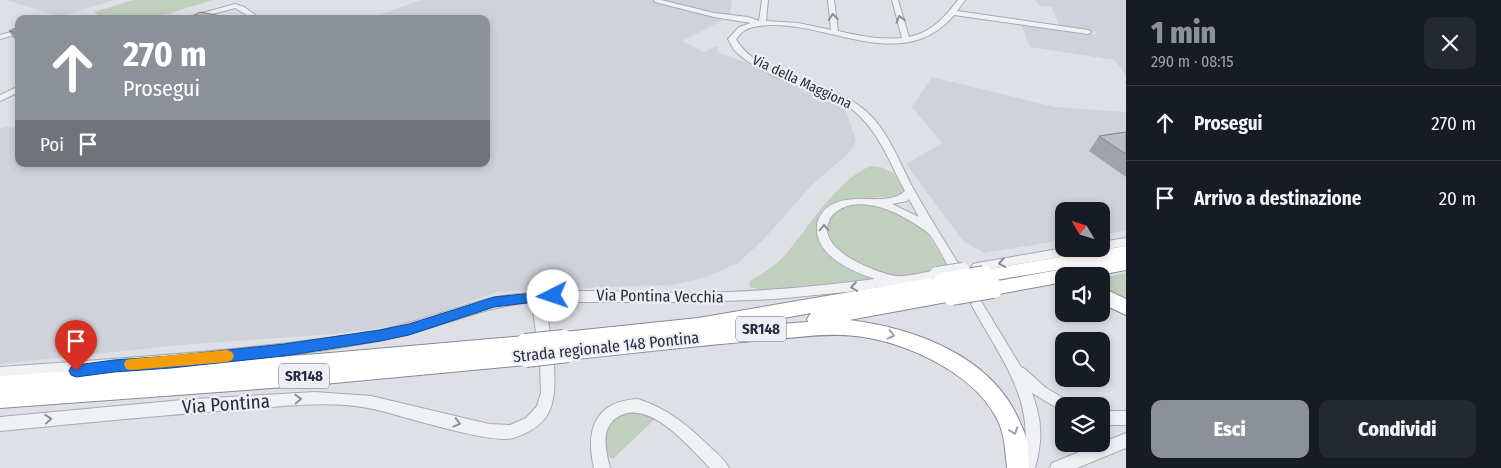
<!DOCTYPE html>
<html lang="it">
<head>
<meta charset="utf-8">
<style>
  body { margin:0; font-family:"Fira Sans Condensed",sans-serif; background:#242831; color:#f1f3f6; height:100vh; display:flex; flex-direction:column; font-size:19px; white-space:nowrap }
  * { box-sizing:border-box; margin:0 }
  p { font-size:16px; color:#9ea1a6 }
  .icon { flex:none; width:28px; height:28px; fill:none; stroke:currentColor; stroke-width:2; stroke-linecap:round; stroke-linejoin:round }
  .map { position:relative; flex:1; overflow:hidden }
  .sheet { display:flex; flex-direction:column; background:#171b24; width:375px }
  .sheet>* { flex:none }
  .hud { position:absolute; left:15px; top:15px; width:475px; height:152px; border-radius:10px; box-shadow:0 2px 8px #0003; background:#8c9099; color:#fff; overflow:hidden }
  .needle { width:32px; rotate:308deg }
  .buttons { position:absolute; left:1055px; top:202px; display:grid; gap:10px }
  .buttons a { display:grid; place-items:center; width:55px; height:55px; border-radius:10px; background:#171b24; box-shadow:0 2px 8px #0003; font-size:25px }
  .pin { position:absolute; display:grid; place-items:center; width:42px; height:42px; color:#fff; margin:-51px -21px; border-radius:50% 50% 50% 0; rotate:-45deg; box-shadow:0 0 5px #0007 }
  .pin .icon { rotate:45deg }
  .me { position:absolute; width:55px; margin:-28px; rotate:266deg; stroke-linejoin:round; filter:drop-shadow(0 0 4px #0008) }
  .turn { display:flex; align-items:center; gap:18px; height:105px; padding:0 25px; font-size:22px }
  .turn .icon { width:65px; height:65px; stroke-width:2.5 }
  .turn b { display:block; font-size:35px; line-height:42px }
  .then { display:flex; align-items:center; height:48px; padding:0 25px; background:#0003; gap:10px; font-size:19px }
  .round { display:grid; place-items:center; flex:none; width:52px; height:52px; border-radius:10px; background:#242831 }
  .headline { display:flex; align-items:center; justify-content:space-between; height:85px; padding:0 25px }
  h1 { font-size:30px; font-weight:800; line-height:38px; color:#8c9099 }
  .button { display:flex; gap:10px; margin-top:auto; padding:10px 25px }
  .button a { flex:1; height:58px; border-radius:10px; background:#8c9099; color:#fff; font-size:20px; font-weight:800; line-height:58px; text-align:center }
  .button a+a { background:#242831; color:#f1f3f6 }
  ul { padding:0; list-style:none }
  li { display:flex; align-items:center; gap:15px; height:75px; padding:0 25px; border-top:1px solid #363941 }
  li div { flex:1 }
  li b { display:block; font-size:19px }
  li em { font-style:normal }
  main { display:flex; flex:1; min-height:0 }
  .map>svg:first-child { display:block }
</style>
</head>
<body>
<main>
<div class="map">
<svg width="1126" height="468" viewBox="0 0 1126 468">
  <rect width="100%" height="100%" fill="#dee0e6"/>
  <path fill="#d0d2db" d="M 6,0 L 114,0 L 60,17 Z
    M 421,0 L 732,0 L 730,13 L 723,20 L 682,41 L 704,52 L 716,46 L 720,53 L 766,70 L 764,72 L 788,81 L 839,106 L 846,111 L 856,141 L 850,152 L 812,185 L 763,240 L 738,263 L 704,278 L 668,286 L 658,285 L 497,292 L 402,325 L 334,334 L 181,345 L 0,364 L 0,129 L 4,127 L 19,128 L 19,164 L 486,164 L 486,19 L 367,19 Z
    M 1036,0 L 1126,0 L 1126,76 L 1115,60 L 1030,47 L 1021,24 L 1096,35 L 1095,31 L 1059,26 L 1052,7 L 1038,5 Z
    M 932,77 L 1055,107 L 1126,112 L 1126,231 L 1101,235 L 1101,211 L 1064,211 L 1064,240 L 984,253 L 963,241 L 906,164 L 942,143 L 912,107 Z"/>
  <path fill="#c1cfbf" d="M 133,0 L 212,0 L 152,19 L 103,19 L 94,12 Z
    M 871,166 C 885,165 908,179 903,194 C 878,203 804,187 819,237 L 876,280 C 854,283 764,297 749,286 L 750,281 C 762,274 774,267 784,256 C 808,229 837,179 871,166 Z
    M 862,204 L 890,209 L 923,227 L 948,267 C 932,270 914,276 898,276 C 875,276 837,259 828,238 C 826,232 828,224 828,218 C 838,208 848,205 862,204 Z
    M 1126,273 L 1126,301 L 1101,288 L 1101,278 Z
    M 633,411 L 656,418 L 614,458 L 610,458 C 600,446 604,424 618,416 C 622,414 628,413 633,411 Z"/>
  <g fill="none" stroke-linecap="round" stroke-linejoin="round">
    <defs>
      <path id="minor" d="M 654,0 L 661,0 L 714,13 L 748,17 L 759,21 L 762,0 L 768,0 L 766,21 L 798,23 L 831,30 L 828,0 L 834,0 L 838,31 C 860,36 880,40 902,38 L 892,0 L 898,0 L 909,37 C 932,32 945,17 958,0 L 965,0 L 957,11 L 1088,30 L 1092,32 L 1088,34 L 954,15 C 904,74 831,23 770,25 C 761,26 751,26 744,31 C 741,33 738,37 736,39 C 758,79 834,81 867,112 C 889,132 900,164 914,190 C 928,215 944,240 959,265 L 957,268 L 949,268 C 944,259 934,238 927,232 C 905,216 870,196 842,208 C 837,211 831,215 829,221 C 816,250 875,272 895,276 C 908,277 925,272 937,270 L 941,271 L 943,274 L 941,277 L 856,291 L 775,299 L 694,302 L 545,302 L 550,333 L 548,337 L 543,338 L 538,337 L 536,333 L 532,302 C 478,307 431,332 378,341 C 254,365 126,370 0,379 L 0,367 C 125,358 251,351 375,331 C 423,323 468,299 517,294 C 575,288 635,293 694,293 C 755,292 815,287 875,279 C 851,271 815,256 817,226 C 817,218 824,209 831,205 C 854,192 889,207 905,191 C 887,158 876,122 841,102 C 808,88 763,77 736,52 C 733,49 731,44 728,39 L 739,27 L 751,23 L 714,17 L 655,2 ZM 909,199 L 919,217 L 892,204 L 907,201 Z
        M 235,4 L 244,7 L 261,19 L 253,19 L 235,8 L 193,19 L 181,19 Z
        M 19,30 L 19,34 L 0,39 L 0,35 Z
        M 19,86 L 19,92 L 0,101 L 0,95 Z
        M 1126,238 L 1126,246 L 1101,250 L 1097,249 L 1101,249 L 1101,242 Z
        M 1064,248 L 1091,249 L 1085,253 L 977,271 L 973,270 L 971,267 L 973,264 L 977,263 Z
        M 977,299 L 981,301 L 1021,367 L 1025,369 L 1046,388 L 1069,401 L 1071,406 L 1064,406 L 1064,412 L 1032,393 C 1042,420 1043,440 1035,468 L 1019,468 C 1021,461 1025,453 1025,446 C 1031,392 994,348 971,304 L 973,301 Z
        M 547,358 L 552,360 L 554,364 C 556,402 554,425 513,438 C 492,445 401,415 373,409 C 333,400 286,406 245,409 C 163,415 82,423 0,431 L 0,417 L 193,399 L 315,392 L 371,396 L 489,424 L 510,425 L 526,418 L 537,406 L 541,393 L 540,364 L 542,360 Z
        M 638,399 C 668,409 689,426 711,448 C 718,454 725,460 729,468 L 710,468 C 689,447 648,396 616,418 C 600,430 606,451 610,468 L 594,468 C 585,430 595,401 638,399 Z
        M 1101,411 L 1126,411 L 1126,425 L 1101,425 Z
        M 1126,433 L 1126,448 L 1077,468 L 1050,468 L 1052,463 Z"/>
      <path id="highway" d="M 1126,246 L 1126,270 L 1093,276 L 1064,276 L 1064,282 L 993,295 L 987,293 L 984,288 L 987,283 L 1074,267 L 984,282 L 978,281 L 975,276 L 978,271 L 984,270 Z
        M 943,276 L 949,278 L 952,283 L 949,288 L 934,291 L 952,288 L 958,290 L 961,295 L 958,300 L 849,320 C 915,328 991,356 1019,420 C 1021,426 1025,432 1026,438 C 1029,447 1028,458 1029,468 L 1007,468 C 1005,450 1005,433 996,417 C 971,369 892,335 840,335 C 817,334 792,338 768,340 C 701,345 635,353 568,360 L 561,358 L 558,352 L 561,347 L 557,346 L 554,340 L 557,334 L 564,332 L 698,318 ZM 811,313 L 807,319 L 808,322 L 735,327 Z
        M 1101,287 L 1126,299 L 1126,315 L 1101,303 Z
        M 525,336 L 532,338 L 535,344 L 530,350 L 533,351 L 536,357 L 533,363 L 526,365 L 313,385 L 0,408 L 0,376 L 318,354 Z"/>
    </defs>
    <use href="#minor" stroke="#a7aab3" stroke-width="2"/>
    <use href="#highway" stroke="#868b9b" stroke-width="2"/>
    <use href="#minor" fill="#f0f1f5" fill-rule="evenodd"/>
    <use href="#highway" fill="#fff" fill-rule="evenodd"/>
    <defs>
      <path id="minor-bridge" d="M 937,274 L 963,270"/>
      <path id="highway-bridge" d="M 943,283 L 984,276
        M 952,295 L 993,288
        M 525,344 L 564,340
        M 526,357 L 568,352"/>
    </defs>
    <use href="#minor-bridge" stroke="#a7aab3" stroke-width="16" stroke-linecap="butt"/>
    <use href="#highway-bridge" stroke="#868b9b" stroke-width="22" stroke-linecap="butt"/>
    <use href="#minor-bridge" stroke="#f0f1f5" stroke-width="14"/>
    <use href="#highway-bridge" stroke="#fff" stroke-width="20"/>
  </g>
  <path fill="#a1a3ac" d="M 19,27 L 19,42 L 16,41 L 9,31 Z
    M 1126,132 L 1126,177 L 1089,151 L 1099,136 Z"/>
  <path fill="#bbbec8" stroke="#83858c" d="M 200,12 L 238,19 L 188,19 Z
    M 19,27 L 19,33 L 9,31 Z
    M 1126,132 L 1126,154 L 1099,136 Z"/>
  <defs><path id="oneway-chevron" d="M-2-3.5L2.5 0L-2 3.5" fill="none" stroke-width="1.6" stroke-linecap="round" stroke-linejoin="round" transform="scale(1.25)"/></defs>
  <g stroke="#8c8e98">
    <use href="#oneway-chevron" transform="translate(833 17) rotate(-96)"/>
    <use href="#oneway-chevron" transform="translate(900 19) rotate(-107)"/>
    <use href="#oneway-chevron" transform="translate(824 228) rotate(-90)"/>
    <use href="#oneway-chevron" transform="translate(1002 263) rotate(170)"/>
    <use href="#oneway-chevron" transform="translate(854 287) rotate(172)"/>
    <use href="#oneway-chevron" transform="translate(298 399) rotate(-3)"/>
    <use href="#oneway-chevron" transform="translate(48 419) rotate(-6)"/>
    <use href="#oneway-chevron" transform="translate(457 423) rotate(15)"/>
  </g>
  <g stroke="#9ea0a7">
    <use href="#oneway-chevron" transform="translate(891 335) rotate(14)"/>
    <use href="#oneway-chevron" transform="translate(1014 431) rotate(72)"/>
  </g>
  <path fill="#1a73e8" stroke="#114b97" d="M 553,291 L 558,293 L 560,296 L 558,299 L 494,307 L 409,335 L 380,341 L 284,356 L 171,368 L 114,372 L 76,377 L 71,375 L 69,371 L 71,367 L 76,365 L 114,360 L 171,356 L 284,344 L 380,330 L 409,324 L 494,297 Z"/>
  <path fill="#f59e0b" d="M 227,350 L 232,352 L 234,356 L 232,360 L 227,362 L 131,370 L 126,369 L 124,364 L 126,360 L 131,359 Z"/>
  <g text-anchor="middle" dominant-baseline="central" stroke-width="4.5" stroke-linejoin="round" paint-order="stroke">
    <g font-size="14" fill="#282c3c" stroke="#edeff4">
      <text transform="translate(802 82) rotate(25)">Via della Maggiona</text>
    </g>
    <g fill="#edeff4" stroke="#636673" stroke-width="1">
      <rect x="736" y="316.5" width="50" height="25" rx="4"/>
      <rect x="279" y="363.5" width="50" height="25" rx="4"/>
    </g>
    <g font-size="15" font-weight="bold" fill="#282c3c">
      <text x="761" y="329">SR148</text>
      <text x="304" y="376">SR148</text>
    </g>
    <g font-size="16" fill="#282c3c" stroke="#edeff4">
      <text transform="translate(660 296) rotate(1)">Via Pontina Vecchia</text>
      <text transform="translate(606 347) rotate(-6)">Strada regionale 148 Pontina</text>
    </g>
    <g font-size="19" fill="#282c3c" stroke="#edeff4">
      <text transform="translate(226 404) rotate(-4)">Via Pontina</text>
    </g>
  </g>
</svg>
<div class="buttons">
<a><svg class="needle" viewBox="-14 -14 28 28"><path d="M0-13l5 13h-10z" fill="#e53935"/><path d="M0 13l5-13h-10z" fill="#9ea1a6"/></svg></a>
<a><svg class="icon" aria-label="sound" viewBox="0 0 24 24"><path d="M4 9h4l5-4v14l-5-4H4zM17 9q2 3 0 6"/></svg></a>
<a><svg class="icon" aria-label="search" viewBox="0 0 24 24"><circle cx="10" cy="10" r="6"/><path d="M15 15l6 6"/></svg></a>
<a><svg class="icon" aria-label="layers" viewBox="0 0 24 24"><path d="M12 4l9 5-9 5-9-5zM3 14l9 5 9-5"/></svg></a>
</div>
<div class="pin" style="left:76px;top:371px;background:#d93025"><svg class="icon" aria-label="arrive" viewBox="0 0 24 24"><path d="M6 21V4h12l-3 4 3 4H6"/></svg></div>
<svg class="me" style="left:553px;top:296px" viewBox="-20 -20 40 40"><circle r="19" fill="#fff"/><path d="M0-13L10 11 0 6-10 11z" fill="#1a73e8"/></svg>
<div class="hud">
<div class="turn"><svg class="icon" aria-label="ahead" viewBox="0 0 24 24"><path d="M12 20V5M6 11l6-6 6 6"/></svg><div><b>270 m</b>Prosegui</div></div>
<div class="then">Poi<svg class="icon" aria-label="arrive" viewBox="0 0 24 24"><path d="M6 21V4h12l-3 4 3 4H6"/></svg></div>
</div>
</div>
<section class="sheet">
<div class="headline"><div><h1>1 min</h1><p>290 m · 08:15</p></div><a class="round"><svg class="icon" aria-label="close" viewBox="0 0 24 24"><path d="M6 6l12 12M18 6L6 18"/></svg></a></div>
<ul>
<li><svg class="icon" aria-label="ahead" viewBox="0 0 24 24"><path d="M12 20V5M6 11l6-6 6 6"/></svg><div><b>Prosegui</b></div><em>270 m</em></li>
<li><svg class="icon" aria-label="arrive" viewBox="0 0 24 24"><path d="M6 21V4h12l-3 4 3 4H6"/></svg><div><b>Arrivo a destinazione</b></div><em>20 m</em></li>
</ul>
<div class="button"><a>Esci</a><a>Condividi</a></div>
</section>
</main>
</body>
</html>
